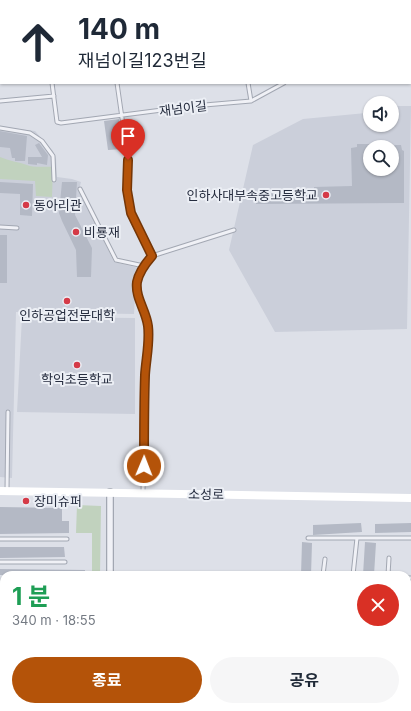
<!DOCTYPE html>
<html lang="ko">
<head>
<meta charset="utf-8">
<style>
  body { margin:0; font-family:Inter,"Noto Sans KR",sans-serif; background:#f6f6f7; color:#1f2937; height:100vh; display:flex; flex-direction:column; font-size:15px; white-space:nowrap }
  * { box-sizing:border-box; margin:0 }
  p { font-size:13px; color:#747a83 }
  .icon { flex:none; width:22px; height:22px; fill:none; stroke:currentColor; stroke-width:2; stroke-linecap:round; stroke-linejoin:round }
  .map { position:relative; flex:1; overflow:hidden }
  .side { position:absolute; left:0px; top:571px; width:411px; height:140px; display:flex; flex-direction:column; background:#fff; border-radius:12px 12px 0 0; box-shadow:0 1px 3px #0004 }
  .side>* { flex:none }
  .hud { position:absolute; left:0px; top:0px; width:411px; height:84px; box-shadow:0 1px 3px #0004; background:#fff; color:#1f2937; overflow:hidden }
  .tools { position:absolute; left:363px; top:96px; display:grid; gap:8px }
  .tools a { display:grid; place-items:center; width:36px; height:36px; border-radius:50%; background:#fff; box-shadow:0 1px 3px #0004; font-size:20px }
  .pin { position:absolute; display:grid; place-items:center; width:34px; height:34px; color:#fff; margin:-41px -17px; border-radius:50% 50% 50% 0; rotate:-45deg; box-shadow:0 0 4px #0007 }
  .pin .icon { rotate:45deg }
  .me { position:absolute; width:44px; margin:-22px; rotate:1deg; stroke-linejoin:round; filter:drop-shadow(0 0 3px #0008) }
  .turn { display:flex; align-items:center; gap:14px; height:84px; padding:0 12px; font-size:18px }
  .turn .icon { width:52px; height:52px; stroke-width:2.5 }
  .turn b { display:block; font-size:28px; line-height:34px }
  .round { display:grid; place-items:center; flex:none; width:42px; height:42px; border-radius:21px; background:#f6f6f7 }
  .overview { display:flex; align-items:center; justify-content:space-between; height:68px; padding:0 12px }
  h1 { font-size:24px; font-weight:700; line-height:30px; color:#1e9e55 }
  .action { display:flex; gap:8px; margin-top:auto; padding:8px 12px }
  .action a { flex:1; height:46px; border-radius:24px; background:#b45309; color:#fff; font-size:16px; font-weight:700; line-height:46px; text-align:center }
  .action a+a { background:#f6f6f7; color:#1f2937 }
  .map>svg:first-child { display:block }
</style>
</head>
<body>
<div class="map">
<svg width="411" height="711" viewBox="0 0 411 711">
  <rect width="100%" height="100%" fill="#dde0e8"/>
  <path fill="#cbcfda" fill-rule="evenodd" d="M 392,106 L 411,106 L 407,329 L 275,332 L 229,250 L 253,145 L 303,119 L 366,113 L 369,107 L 370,125 L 392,125 ZM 370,147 L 392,147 L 392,169 L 370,169 Z
    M 0,127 L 35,131 L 53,151 L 56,159 L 57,177 L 72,179 L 81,182 L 79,190 L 114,262 L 139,268 L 136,279 L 134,314 L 16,312 L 12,478 L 0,477 Z
    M 22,317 L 135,318 L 135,414 L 17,412 Z
    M 277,707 L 365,707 L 365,711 L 277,711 Z"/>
  <path fill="#c1d2be" d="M 0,157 C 9,161 19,162 27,165 C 34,168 45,166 53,167 L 52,197 L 36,196 L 35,181 L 0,179 Z
    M 77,505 L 101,506 L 100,575 L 92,575 L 92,533 L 76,533 Z
    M 64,707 L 98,707 L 98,711 L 64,711 Z"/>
  <path fill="#b4b9c5" d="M 119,119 L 123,149 L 108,150 L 104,121 Z
    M 0,131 L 27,136 L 25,161 L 15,161 L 15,158 L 12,158 L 10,148 L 0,147 Z
    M 39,143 L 48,155 L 47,165 L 37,163 L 37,165 L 28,164 L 28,157 L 42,157 L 35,145 Z
    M 357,144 L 370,144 L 370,169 L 392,169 L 392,145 L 401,145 L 402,150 L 404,151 L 404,203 L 256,204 L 256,194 L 314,193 L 314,187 L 352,186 L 351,148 L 357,147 Z
    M 0,182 L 33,184 L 32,216 L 20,215 L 20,194 L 0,193 Z
    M 62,182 L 77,182 L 75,215 L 92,248 L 91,277 L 77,277 L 76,250 L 62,221 L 59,213 Z
    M 0,235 L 7,235 L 7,283 L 0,283 Z
    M 0,507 L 62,508 L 62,521 L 69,521 L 69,533 L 0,534 Z
    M 361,523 L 362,532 L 313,535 L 313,525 Z
    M 411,523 L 411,532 L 375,533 L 375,524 Z
    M 302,542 L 312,543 L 311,575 L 301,575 Z
    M 365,542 L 376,543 L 374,575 L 363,575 Z
    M 0,547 L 64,547 L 65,557 L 0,558 Z
    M 0,569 L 85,570 L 85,575 L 0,575 Z"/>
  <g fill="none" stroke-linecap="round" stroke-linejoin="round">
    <defs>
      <path id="service" d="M 106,0 L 106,1
        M 236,0 L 236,1
        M 308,0 L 309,1
        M 387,0 L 387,1
        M 197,1 L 208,0
        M 410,21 L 411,20
        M 410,62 L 411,65
        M 0,78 L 1,78
        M 52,83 L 57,122 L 61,123 L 193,106 L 251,101 L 284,83
        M 117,83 L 128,160 L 127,190 L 129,202 L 136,224 L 152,256
        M 248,83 L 251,101
        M 0,101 L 54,96
        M 0,128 L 30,133 L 42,141 L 53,156 L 54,180
        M 0,227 L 17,228
        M 116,260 L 80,189 L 116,260 L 144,266
        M 7,490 L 8,412
        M 143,492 C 144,453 144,414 145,376 C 146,360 149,343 148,327 C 147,311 135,299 137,282 C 139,272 145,264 152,256 L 234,230
        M 308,538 L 411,538
        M 0,539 L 67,539
        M 325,559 L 323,575 L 332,575
        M 0,562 L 65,562
        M 353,575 L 357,538
        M 388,575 L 389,558
        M 407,578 L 411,578
        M 0,587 L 4,587
        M 0,609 L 4,609
        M 407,614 L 411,612
        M 0,635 L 4,635
        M 0,659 L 4,659
        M 407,673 L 411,673
        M 0,685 L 4,685
        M 0,708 L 54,708
        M 371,711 L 372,707"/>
      <path id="minor" d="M 110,575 L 110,492
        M 106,711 L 106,707"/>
    </defs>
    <use href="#service" stroke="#a2a7b2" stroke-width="5"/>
    <use href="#minor" stroke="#a2a7b2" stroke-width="8"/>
    <use href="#service" stroke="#f0f1f6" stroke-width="3"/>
    <use href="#minor" stroke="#f0f1f6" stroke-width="5.5"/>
    <path stroke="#fff" stroke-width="8" d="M 0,491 L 411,498"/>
  </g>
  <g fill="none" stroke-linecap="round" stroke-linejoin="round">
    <defs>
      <path id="route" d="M 128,160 L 127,190 L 131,213 L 152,256 C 145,264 139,272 137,282 C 135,298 146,310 148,326 C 150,342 146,359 145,375 C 144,405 144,436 144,466"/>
    </defs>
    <use href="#route" stroke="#753606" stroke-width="10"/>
    <use href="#route" stroke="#b45309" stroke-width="7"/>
  </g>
  <g fill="#d53a47" stroke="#eceff5" stroke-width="1.5">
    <circle cx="326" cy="195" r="4"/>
    <circle cx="26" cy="205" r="4"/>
    <circle cx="76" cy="232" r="4"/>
    <circle cx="67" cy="301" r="4"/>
    <circle cx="77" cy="365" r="4"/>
    <circle cx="26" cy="501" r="4"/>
  </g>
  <g text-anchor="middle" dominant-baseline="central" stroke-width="4" stroke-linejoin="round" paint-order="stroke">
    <g font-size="13" fill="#262d3f" stroke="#eceff5">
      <text transform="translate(183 108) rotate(-7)">재넘이길</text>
      <text transform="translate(206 494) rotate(1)">소성로</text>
    </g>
    <g font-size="13" fill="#262d3f" stroke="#eceff5" text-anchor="start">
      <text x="318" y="195" text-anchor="end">인하사대부속중고등학교</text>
      <text x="34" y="205">동아리관</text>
      <text x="84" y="232">비룡재</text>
      <text x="67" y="315" text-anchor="middle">인하공업전문대학</text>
      <text x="77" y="379" text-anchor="middle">학익초등학교</text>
      <text x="34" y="501">장미슈퍼</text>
    </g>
  </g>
</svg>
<div class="tools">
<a><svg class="icon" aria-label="sound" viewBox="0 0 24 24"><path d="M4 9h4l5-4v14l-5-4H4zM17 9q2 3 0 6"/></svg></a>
<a><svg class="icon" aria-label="search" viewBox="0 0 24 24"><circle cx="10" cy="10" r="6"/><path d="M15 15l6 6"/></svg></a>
</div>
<div class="pin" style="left:128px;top:160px;background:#d93025"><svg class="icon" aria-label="arrive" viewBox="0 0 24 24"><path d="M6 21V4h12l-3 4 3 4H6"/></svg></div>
<svg class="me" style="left:144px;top:466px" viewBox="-20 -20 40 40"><circle r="17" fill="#b45309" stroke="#fff" stroke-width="3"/><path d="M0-11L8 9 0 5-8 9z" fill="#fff"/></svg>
<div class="hud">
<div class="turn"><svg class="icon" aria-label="ahead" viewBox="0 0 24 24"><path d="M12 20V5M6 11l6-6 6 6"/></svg><div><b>140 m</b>재넘이길123번길</div></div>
</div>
<section class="side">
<div class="overview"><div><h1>1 분</h1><p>340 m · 18:55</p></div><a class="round" style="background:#d93025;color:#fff"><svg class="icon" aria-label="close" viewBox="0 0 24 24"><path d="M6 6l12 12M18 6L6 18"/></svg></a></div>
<div class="action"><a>종료</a><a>공유</a></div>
</section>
</div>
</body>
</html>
